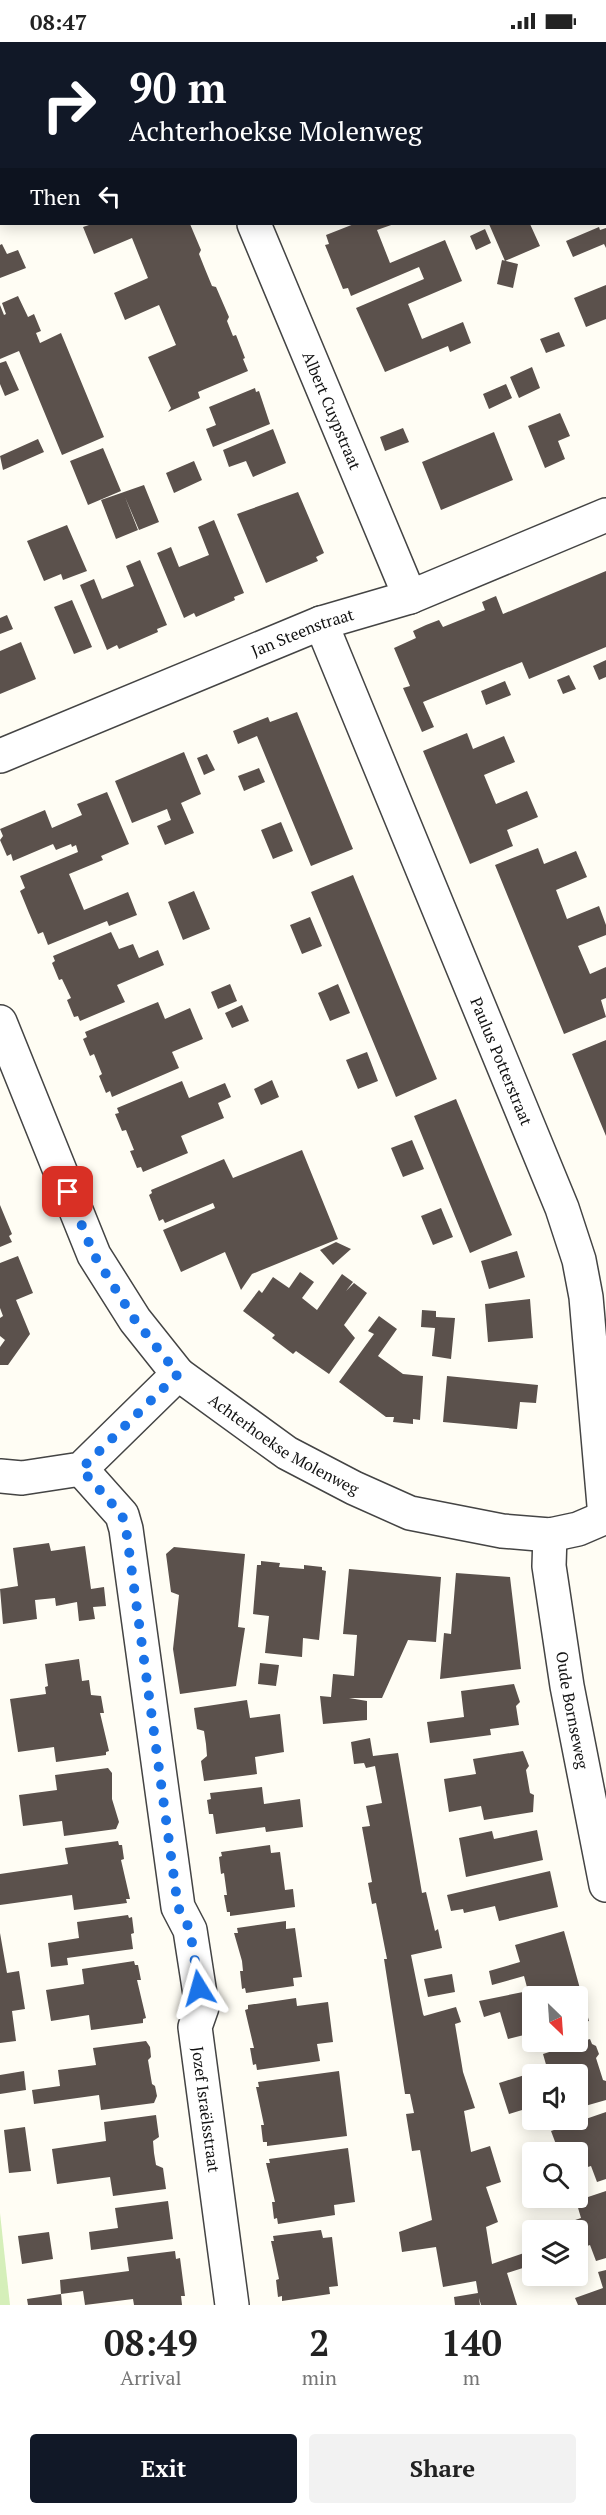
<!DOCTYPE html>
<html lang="en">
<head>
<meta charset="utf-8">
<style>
  body { margin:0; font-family:"PT Serif",serif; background:#f2f2f2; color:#222; height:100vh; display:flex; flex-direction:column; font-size:22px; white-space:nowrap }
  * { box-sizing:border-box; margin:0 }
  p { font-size:20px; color:#767676 }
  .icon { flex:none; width:33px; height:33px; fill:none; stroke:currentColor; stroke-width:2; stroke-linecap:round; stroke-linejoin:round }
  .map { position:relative; height:2263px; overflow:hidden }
  .sheet { display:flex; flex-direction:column; background:#fff; flex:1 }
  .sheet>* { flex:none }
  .banner { position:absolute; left:0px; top:0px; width:606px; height:183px; box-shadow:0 3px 15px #0003; background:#111827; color:#fff; overflow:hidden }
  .needle { width:39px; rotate:155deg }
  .fabs { position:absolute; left:522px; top:1944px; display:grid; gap:12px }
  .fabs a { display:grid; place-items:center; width:66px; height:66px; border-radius:6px; background:#fff; box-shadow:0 3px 15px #0003; font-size:30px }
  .pin { position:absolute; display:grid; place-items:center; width:51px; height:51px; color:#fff; margin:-26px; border-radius:12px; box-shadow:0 3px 9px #0006 }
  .me { position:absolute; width:66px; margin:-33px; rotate:352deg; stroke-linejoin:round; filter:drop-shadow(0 0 4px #0008) }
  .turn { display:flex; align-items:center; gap:21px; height:126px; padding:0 30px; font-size:27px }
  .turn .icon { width:78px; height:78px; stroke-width:2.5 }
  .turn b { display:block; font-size:42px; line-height:51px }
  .then { display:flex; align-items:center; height:57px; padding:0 30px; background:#0003; gap:12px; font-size:22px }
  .eta { display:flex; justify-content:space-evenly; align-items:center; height:102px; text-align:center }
  .eta b { font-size:36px; font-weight:600; line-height:42px }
  .primary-button { display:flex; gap:12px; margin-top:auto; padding:12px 30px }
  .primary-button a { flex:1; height:69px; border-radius:6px; background:#111827; color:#fff; font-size:24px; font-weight:600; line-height:69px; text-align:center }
  .primary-button a+a { background:#f2f2f2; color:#222 }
  .status { display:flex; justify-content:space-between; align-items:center; height:42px; padding:0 30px; background:#fff; direction:ltr }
  .status svg { height:16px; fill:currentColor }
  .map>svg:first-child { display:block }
</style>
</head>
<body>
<div class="status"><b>08:47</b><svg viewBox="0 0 49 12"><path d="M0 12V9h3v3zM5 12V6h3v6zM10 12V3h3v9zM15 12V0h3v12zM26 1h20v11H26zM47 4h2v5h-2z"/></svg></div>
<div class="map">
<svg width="606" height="2263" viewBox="0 0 606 2263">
  <rect width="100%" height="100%" fill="#fffdf4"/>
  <path fill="#d5efb9" d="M 0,2171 L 10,2263 L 0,2263 Z"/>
  <path fill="#5b514c" d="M 92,182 L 190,182 L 201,208 L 199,212 L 205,227 L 212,244 L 216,245 L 229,275 L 227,279 L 233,294 L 236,293 L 245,316 L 243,317 L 248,329 L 198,350 L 200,356 L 168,370 L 171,366 L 148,315 L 176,303 L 159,263 L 125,278 L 114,251 L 148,236 L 132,196 L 94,212 L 83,185 Z
    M 354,182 L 394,182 L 377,188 L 390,221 L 445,198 L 462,239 L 408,262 L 422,297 L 463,280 L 471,301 L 450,310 L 448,304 L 385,330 L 356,266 L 424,237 L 419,225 L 351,254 L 348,246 L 343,247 L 325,203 L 329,202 L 326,193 Z
    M 489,182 L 530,182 L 540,204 L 505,219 Z
    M 599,185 L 600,188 L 606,186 L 606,206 L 604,202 L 573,215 L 566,199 Z
    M 485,187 L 491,201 L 476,208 L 470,194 Z
    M 2,202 L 7,212 L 18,208 L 26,226 L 0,236 L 0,203 Z
    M 502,218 L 518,222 L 513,246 L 497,242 Z
    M 606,243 L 606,277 L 586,285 L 574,256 Z
    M 18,254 L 28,275 L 34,272 L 41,289 L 36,291 L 40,301 L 61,291 L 104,395 L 62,413 L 19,309 L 0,317 L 0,263 L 4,273 L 6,272 L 2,261 Z
    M 559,290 L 565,304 L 546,311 L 540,297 Z
    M 6,319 L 19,348 L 5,354 L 0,342 L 0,321 Z
    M 532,325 L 540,346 L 519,356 L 510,335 Z
    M 506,342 L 512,356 L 489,367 L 483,352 Z
    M 255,346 L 256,350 L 259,349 L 270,382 L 213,405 L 206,387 L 216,383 L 209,365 Z
    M 560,371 L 570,394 L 558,399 L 565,417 L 545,426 L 528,384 Z
    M 403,386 L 409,400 L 385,409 L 380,395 Z
    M 273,387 L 286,421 L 253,435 L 246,419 L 229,425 L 223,408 Z
    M 494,390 L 513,438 L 441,468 L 422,420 Z
    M 38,397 L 44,410 L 3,428 L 0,414 Z
    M 103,406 L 121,449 L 88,463 L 70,419 Z
    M 194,419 L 202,438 L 174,451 L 166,431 Z
    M 144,443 L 159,480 L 139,488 L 125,455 L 138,488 L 116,497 L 101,458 Z
    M 298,450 L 324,511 L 316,515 L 318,519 L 266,541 L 237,472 Z
    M 214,478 L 244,551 L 234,555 L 235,558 L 196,575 L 194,571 L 184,576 L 157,511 L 171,505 L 179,525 L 209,513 L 198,485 Z
    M 67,483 L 87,529 L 63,538 L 61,532 L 44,539 L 27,499 Z
    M 140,518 L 167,583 L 157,587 L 158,590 L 119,607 L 117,603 L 107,608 L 80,543 L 94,537 L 102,557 L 134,544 L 126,524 Z
    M 606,529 L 606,605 L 529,637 L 522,620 L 423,660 L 434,685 L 422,690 L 403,646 L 410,644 L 394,606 L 416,596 L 413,589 L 426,583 L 439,578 L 443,585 L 485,568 L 482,560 L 496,554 L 503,572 Z
    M 72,558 L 92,605 L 74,612 L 54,565 Z
    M 7,573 L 13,587 L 0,592 L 0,576 Z
    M 21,600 L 36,637 L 0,652 L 0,609 Z
    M 606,618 L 606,635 L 599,638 L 593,624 Z
    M 569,633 L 576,647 L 563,652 L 557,638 Z
    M 505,639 L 511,653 L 486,663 L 481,649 Z
    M 297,670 L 353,807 L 311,824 L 257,694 L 238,702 L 233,689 L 268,675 L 270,680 Z
    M 467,691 L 473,707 L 504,694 L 515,720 L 484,733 L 496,762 L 527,749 L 538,775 L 507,788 L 513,804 L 470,822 L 423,709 Z
    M 184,710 L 201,752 L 181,761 L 194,791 L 165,803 L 157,784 L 171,778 L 167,767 L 132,781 L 115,739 Z
    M 207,712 L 215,728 L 204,733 L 197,716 Z
    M 259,726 L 265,740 L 244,749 L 238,734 Z
    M 107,750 L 129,802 L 101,814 L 103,818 L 69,832 L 84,868 L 128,850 L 137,873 L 109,884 L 107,879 L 48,903 L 43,890 L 38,892 L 29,871 L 20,849 L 25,846 L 20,834 L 78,810 L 76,803 L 72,805 L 71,802 L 56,808 L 53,802 L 13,819 L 11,812 L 7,814 L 0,798 L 3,794 L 0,787 L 45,768 L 52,786 L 82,773 L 77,762 Z
    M 281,780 L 293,809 L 273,817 L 261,788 Z
    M 538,806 L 544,822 L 576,809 L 587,835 L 556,848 L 567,877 L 599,864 L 606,883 L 606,893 L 578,904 L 590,932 L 606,925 L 606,956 L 601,958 L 606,975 L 564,992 L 495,823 Z
    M 353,833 L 437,1037 L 396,1055 L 311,850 Z
    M 194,849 L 210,887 L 183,898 L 168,860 Z
    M 310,875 L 322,904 L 302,912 L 290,883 Z
    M 111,890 L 119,907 L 133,902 L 139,916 L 158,908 L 164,923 L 117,943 L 125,960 L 80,979 L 78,974 L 74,975 L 67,958 L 71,956 L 62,937 L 59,938 L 52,921 L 55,919 L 53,914 Z
    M 230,942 L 237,959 L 218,967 L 211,950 Z
    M 338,942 L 350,971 L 330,979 L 318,951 Z
    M 158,960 L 165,977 L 190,966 L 203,997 L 172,1010 L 179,1026 L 112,1055 L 110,1049 L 106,1051 L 99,1034 L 102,1032 L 94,1012 L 90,1014 L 83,997 L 87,995 L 85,990 Z
    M 242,963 L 249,979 L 232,986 L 225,971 Z
    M 606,998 L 606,1094 L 572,1012 Z
    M 367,1010 L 378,1039 L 358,1047 L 346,1018 Z
    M 272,1038 L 279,1055 L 261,1063 L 254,1047 Z
    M 182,1039 L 189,1056 L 225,1041 L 231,1055 L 218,1061 L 224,1076 L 181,1094 L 188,1111 L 143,1130 L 141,1125 L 137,1126 L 130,1109 L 134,1108 L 126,1088 L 122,1089 L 115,1072 L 119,1071 L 117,1066 Z
    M 456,1057 L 512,1193 L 470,1211 L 414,1074 Z
    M 412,1098 L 424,1127 L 403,1135 L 391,1106 Z
    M 302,1108 L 338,1197 L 252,1232 L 241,1248 L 225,1210 L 181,1230 L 163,1188 L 215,1166 L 213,1161 L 165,1181 L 163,1177 L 159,1179 L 149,1153 L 152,1151 L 151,1148 L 224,1117 L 233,1136 Z
    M 0,1163 L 12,1192 L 9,1194 L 12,1200 L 0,1205 Z
    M 441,1166 L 453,1195 L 433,1203 L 421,1174 Z
    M 336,1200 L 351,1207 L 333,1223 L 320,1208 Z
    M 517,1209 L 525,1235 L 489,1247 L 481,1219 Z
    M 18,1214 L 33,1251 L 16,1258 L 30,1292 L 8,1323 L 0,1323 L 0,1305 L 5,1298 L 0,1294 L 0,1276 L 3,1274 L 0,1266 L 0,1221 Z
    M 300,1230 L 314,1240 L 302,1256 L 317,1268 L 342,1232 L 353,1240 L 346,1249 L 354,1241 L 367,1251 L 344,1283 L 355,1296 L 329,1332 L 296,1309 L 293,1312 L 272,1296 L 275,1293 L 243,1269 L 259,1248 L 262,1251 L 273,1235 L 289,1246 Z
    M 530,1257 L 533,1296 L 488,1300 L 485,1262 Z
    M 422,1268 L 436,1269 L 436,1275 L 455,1276 L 451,1317 L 432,1314 L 435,1286 L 421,1285 Z
    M 379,1274 L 397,1287 L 378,1314 L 403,1332 L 423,1334 L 420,1378 L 413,1377 L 413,1382 L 393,1380 L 394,1375 L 386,1375 L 339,1340 L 374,1292 L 368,1289 Z
    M 447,1334 L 538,1343 L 536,1361 L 520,1360 L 517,1387 L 443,1380 Z
    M 49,1501 L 51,1509 L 85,1504 L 91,1547 L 104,1545 L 106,1564 L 93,1565 L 95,1577 L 79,1579 L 77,1560 L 56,1564 L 55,1556 L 35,1558 L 37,1577 L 3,1582 L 0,1547 L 18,1544 L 13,1506 Z
    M 174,1505 L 245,1512 L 238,1585 L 245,1586 L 236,1644 L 180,1652 L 173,1607 L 179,1553 L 171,1550 L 166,1512 Z
    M 261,1519 L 280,1521 L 279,1525 L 292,1526 L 304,1527 L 304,1523 L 322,1525 L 322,1528 L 326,1529 L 319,1598 L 303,1596 L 302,1615 L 265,1611 L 269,1574 L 253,1572 L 257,1523 L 261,1523 Z
    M 349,1527 L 441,1535 L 436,1600 L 408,1598 L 382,1656 L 349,1656 L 367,1659 L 367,1678 L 323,1682 L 320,1654 L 331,1655 L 333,1632 L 354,1634 L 357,1593 L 343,1592 Z
    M 456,1531 L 510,1535 L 521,1627 L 440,1637 L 444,1591 L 451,1592 Z
    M 79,1617 L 82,1639 L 89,1638 L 91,1653 L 101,1654 L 104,1671 L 100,1671 L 109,1709 L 106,1710 L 106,1713 L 56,1720 L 54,1705 L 18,1710 L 10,1657 L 46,1652 L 45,1645 L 48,1644 L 45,1622 Z
    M 260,1621 L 279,1623 L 276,1644 L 258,1642 Z
    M 514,1642 L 520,1660 L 516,1664 L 519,1683 L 490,1687 L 491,1693 L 430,1701 L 427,1680 L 464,1675 L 461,1649 Z
    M 247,1658 L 250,1676 L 280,1672 L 284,1710 L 255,1715 L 257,1732 L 204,1739 L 201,1719 L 207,1714 L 206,1702 L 204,1689 L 197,1687 L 194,1666 Z
    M 370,1696 L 373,1714 L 398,1711 L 422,1851 L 426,1850 L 435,1889 L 438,1887 L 442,1906 L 411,1913 L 423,1972 L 424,1974 L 456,1965 L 461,1980 L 455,1982 L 463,2030 L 475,2066 L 464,2069 L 471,2110 L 490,2104 L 501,2140 L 486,2145 L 498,2180 L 486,2185 L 492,2222 L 524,2211 L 529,2224 L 507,2231 L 517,2263 L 481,2263 L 479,2256 L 480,2263 L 455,2263 L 454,2255 L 478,2251 L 476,2239 L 443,2245 L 436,2205 L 402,2210 L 399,2190 L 432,2178 L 420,2108 L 412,2109 L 406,2072 L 414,2071 L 410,2052 L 405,2052 L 384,1917 L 387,1917 L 376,1861 L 372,1862 L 368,1841 L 372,1840 L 362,1785 L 370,1784 L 366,1764 L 382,1761 L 375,1724 L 366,1726 L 364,1721 L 354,1722 L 351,1700 Z
    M 523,1709 L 529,1724 L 526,1728 L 530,1751 L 534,1753 L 533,1770 L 484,1778 L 481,1764 L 449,1770 L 444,1737 L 476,1732 L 473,1717 Z
    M 108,1726 L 112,1731 L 112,1757 L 119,1780 L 116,1787 L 64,1794 L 62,1779 L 23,1784 L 19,1753 L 57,1748 L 55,1733 Z
    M 262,1745 L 264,1762 L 300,1757 L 303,1785 L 266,1790 L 265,1785 L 216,1792 L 213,1772 L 209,1772 L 207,1758 L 211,1757 L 210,1751 Z
    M 537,1788 L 543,1818 L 466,1835 L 459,1796 L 492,1789 L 494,1797 Z
    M 118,1799 L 119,1803 L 122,1803 L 124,1817 L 121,1818 L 130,1857 L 126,1857 L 127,1861 L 74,1868 L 72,1853 L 0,1863 L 0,1832 L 68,1822 L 65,1806 Z
    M 270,1803 L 271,1811 L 280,1810 L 285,1848 L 293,1847 L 295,1865 L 230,1874 L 230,1870 L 227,1870 L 224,1853 L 227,1853 L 224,1831 L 221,1832 L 219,1815 L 222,1814 L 221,1810 Z
    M 550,1829 L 558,1865 L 499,1879 L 495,1864 L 464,1871 L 463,1867 L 451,1869 L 447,1853 Z
    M 128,1873 L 129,1876 L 132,1875 L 134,1891 L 131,1892 L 133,1907 L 67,1916 L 68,1923 L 51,1925 L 48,1901 L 79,1896 L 77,1880 Z
    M 286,1879 L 286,1887 L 295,1886 L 302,1935 L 293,1936 L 294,1944 L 246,1951 L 245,1946 L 242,1947 L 240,1929 L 243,1929 L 242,1919 L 234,1891 L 238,1891 L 237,1886 Z
    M 564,1889 L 589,1979 L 578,1982 L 578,1954 L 532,1954 L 532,1991 L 508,1997 L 500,1970 L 484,1975 L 479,1959 L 528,1949 L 524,1934 L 492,1943 L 489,1929 L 520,1920 L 515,1903 Z
    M 0,1891 L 7,1931 L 19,1929 L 25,1967 L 12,1969 L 16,1999 L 0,2001 Z
    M 134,1919 L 135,1923 L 138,1923 L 141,1938 L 137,1938 L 146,1976 L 143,1977 L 143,1981 L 91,1988 L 89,1973 L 51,1979 L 46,1948 L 84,1942 L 82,1927 Z
    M 452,1932 L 455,1950 L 428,1955 L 424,1937 Z
    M 296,1956 L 297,1964 L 328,1960 L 333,2000 L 317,2002 L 320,2019 L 257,2028 L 256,2022 L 253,2023 L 250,2006 L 254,2006 L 245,1968 L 248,1967 L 248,1963 Z
    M 590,1997 L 592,2002 L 596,2004 L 599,2012 L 596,2016 L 603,2038 L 606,2039 L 606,2058 L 578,2066 L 578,2032 L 532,2032 L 532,2065 L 509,2072 L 499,2041 L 547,2026 L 543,2012 Z
    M 146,1999 L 150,2005 L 151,2015 L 148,2018 L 152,2042 L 155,2044 L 157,2054 L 154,2061 L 101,2068 L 99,2053 L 34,2062 L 32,2048 L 60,2044 L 58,2028 L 96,2023 L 93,2006 Z
    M 24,2029 L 26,2048 L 0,2052 L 0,2033 Z
    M 339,2029 L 347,2094 L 267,2104 L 267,2100 L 263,2100 L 261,2083 L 264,2083 L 256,2045 L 259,2045 L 258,2040 Z
    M 606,2070 L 606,2137 L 597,2140 L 591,2124 L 578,2128 L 578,2110 L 544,2110 L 557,2105 L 551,2089 Z
    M 156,2073 L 159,2095 L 153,2099 L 154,2111 L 156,2123 L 163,2126 L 166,2147 L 113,2154 L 110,2135 L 57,2142 L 52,2107 L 106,2099 L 104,2080 Z
    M 25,2085 L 31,2129 L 9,2131 L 4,2088 Z
    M 348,2106 L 355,2160 L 334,2163 L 335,2173 L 278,2182 L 277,2176 L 274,2177 L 272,2160 L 275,2160 L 266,2121 L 270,2121 L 269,2117 Z
    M 606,2149 L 606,2216 L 596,2219 L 590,2203 L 578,2207 L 578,2188 L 546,2188 L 581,2176 L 576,2159 Z
    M 168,2159 L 173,2197 L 91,2208 L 89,2190 L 118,2186 L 115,2166 Z
    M 321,2188 L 323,2196 L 332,2195 L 338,2244 L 329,2245 L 330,2252 L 282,2259 L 282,2254 L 278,2255 L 276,2238 L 279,2237 L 271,2199 L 274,2199 L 273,2194 Z
    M 49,2190 L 53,2217 L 22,2222 L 18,2194 Z
    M 175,2209 L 176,2217 L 180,2216 L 185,2254 L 181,2254 L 182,2263 L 134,2263 L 133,2257 L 85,2263 L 83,2249 L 61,2252 L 60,2238 L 129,2229 L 127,2215 Z
    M 606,2228 L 606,2263 L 578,2263 L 575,2256 L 603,2246 L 598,2230 Z
    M 61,2252 L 62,2263 L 28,2263 L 27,2257 Z"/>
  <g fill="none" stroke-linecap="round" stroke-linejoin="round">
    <defs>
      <g id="minor">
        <path d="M 178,0 L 178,2"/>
        <path id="s1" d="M 254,182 L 410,555"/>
        <path id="s2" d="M 321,581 L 562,1166 L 579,1218 L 586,1255 L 605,1475"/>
        <path id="s3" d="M 0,714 L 321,581 L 410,555 L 606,473"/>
        <path d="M 0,980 L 94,1213 L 135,1278 L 178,1332"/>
        <path id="s4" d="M 81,1427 L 122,1473 L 126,1487 L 178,1865 L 190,1888 L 202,1965 L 195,1985 L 232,2263"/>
        <path id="s5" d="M 0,1434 L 22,1436 L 81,1427 L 178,1332 L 287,1411 L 354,1446 L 410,1471 L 502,1489 L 550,1493 L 578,1487 L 606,1475"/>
        <path id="s6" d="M 550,1493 L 549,1524 L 567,1644 L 606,1843"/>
      </g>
    </defs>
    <use href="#minor" stroke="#444" stroke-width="36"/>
    <use href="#minor" stroke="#fff" stroke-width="33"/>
  </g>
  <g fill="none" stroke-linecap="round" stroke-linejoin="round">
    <path stroke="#1a73e8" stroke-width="10" stroke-dasharray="0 18" d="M 68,1150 L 94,1213 L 135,1278 L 178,1332 L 81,1427 L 122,1473 L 126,1487 L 178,1865 L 190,1888 L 199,1946"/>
  </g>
  <g text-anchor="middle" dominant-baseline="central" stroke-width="6" stroke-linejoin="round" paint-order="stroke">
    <g font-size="16" fill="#111" stroke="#fff">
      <text stroke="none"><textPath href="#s1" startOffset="202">Albert Cuypstraat</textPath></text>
      <text stroke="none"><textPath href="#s3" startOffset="327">Jan Steenstraat</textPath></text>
      <text stroke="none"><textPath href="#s2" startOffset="474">Paulus Potterstraat</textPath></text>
      <text stroke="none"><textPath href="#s5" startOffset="345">Achterhoekse Molenweg</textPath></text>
      <text stroke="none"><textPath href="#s6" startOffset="177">Oude Bornseweg</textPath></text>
      <text stroke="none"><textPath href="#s4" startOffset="666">Jozef Israëlsstraat</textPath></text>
    </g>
  </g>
</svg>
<div class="fabs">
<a><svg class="needle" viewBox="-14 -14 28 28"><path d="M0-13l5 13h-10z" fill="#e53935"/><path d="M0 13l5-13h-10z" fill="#767676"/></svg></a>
<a><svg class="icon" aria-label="sound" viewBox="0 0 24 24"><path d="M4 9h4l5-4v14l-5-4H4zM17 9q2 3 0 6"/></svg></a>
<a><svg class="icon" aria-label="search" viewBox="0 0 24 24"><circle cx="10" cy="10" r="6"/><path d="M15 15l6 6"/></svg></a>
<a><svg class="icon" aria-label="layers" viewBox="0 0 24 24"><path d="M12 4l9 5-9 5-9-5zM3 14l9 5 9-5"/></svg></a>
</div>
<div class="pin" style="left:68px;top:1150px;background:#d93025"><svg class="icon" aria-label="arrive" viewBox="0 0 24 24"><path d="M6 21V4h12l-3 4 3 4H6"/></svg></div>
<svg class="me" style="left:199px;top:1946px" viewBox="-20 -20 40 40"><path d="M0-17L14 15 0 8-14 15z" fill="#1a73e8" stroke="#fff" stroke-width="4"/></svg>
<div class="banner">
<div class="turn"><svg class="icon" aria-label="right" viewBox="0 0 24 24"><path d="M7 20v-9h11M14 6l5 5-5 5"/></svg><div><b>90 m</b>Achterhoekse Molenweg</div></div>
<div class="then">Then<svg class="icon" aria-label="left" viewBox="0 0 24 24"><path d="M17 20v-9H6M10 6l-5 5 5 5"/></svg></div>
</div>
</div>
<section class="sheet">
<div class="eta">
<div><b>08:49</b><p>Arrival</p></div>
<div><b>2</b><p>min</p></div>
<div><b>140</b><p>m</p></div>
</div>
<div class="primary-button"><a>Exit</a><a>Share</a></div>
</section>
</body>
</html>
